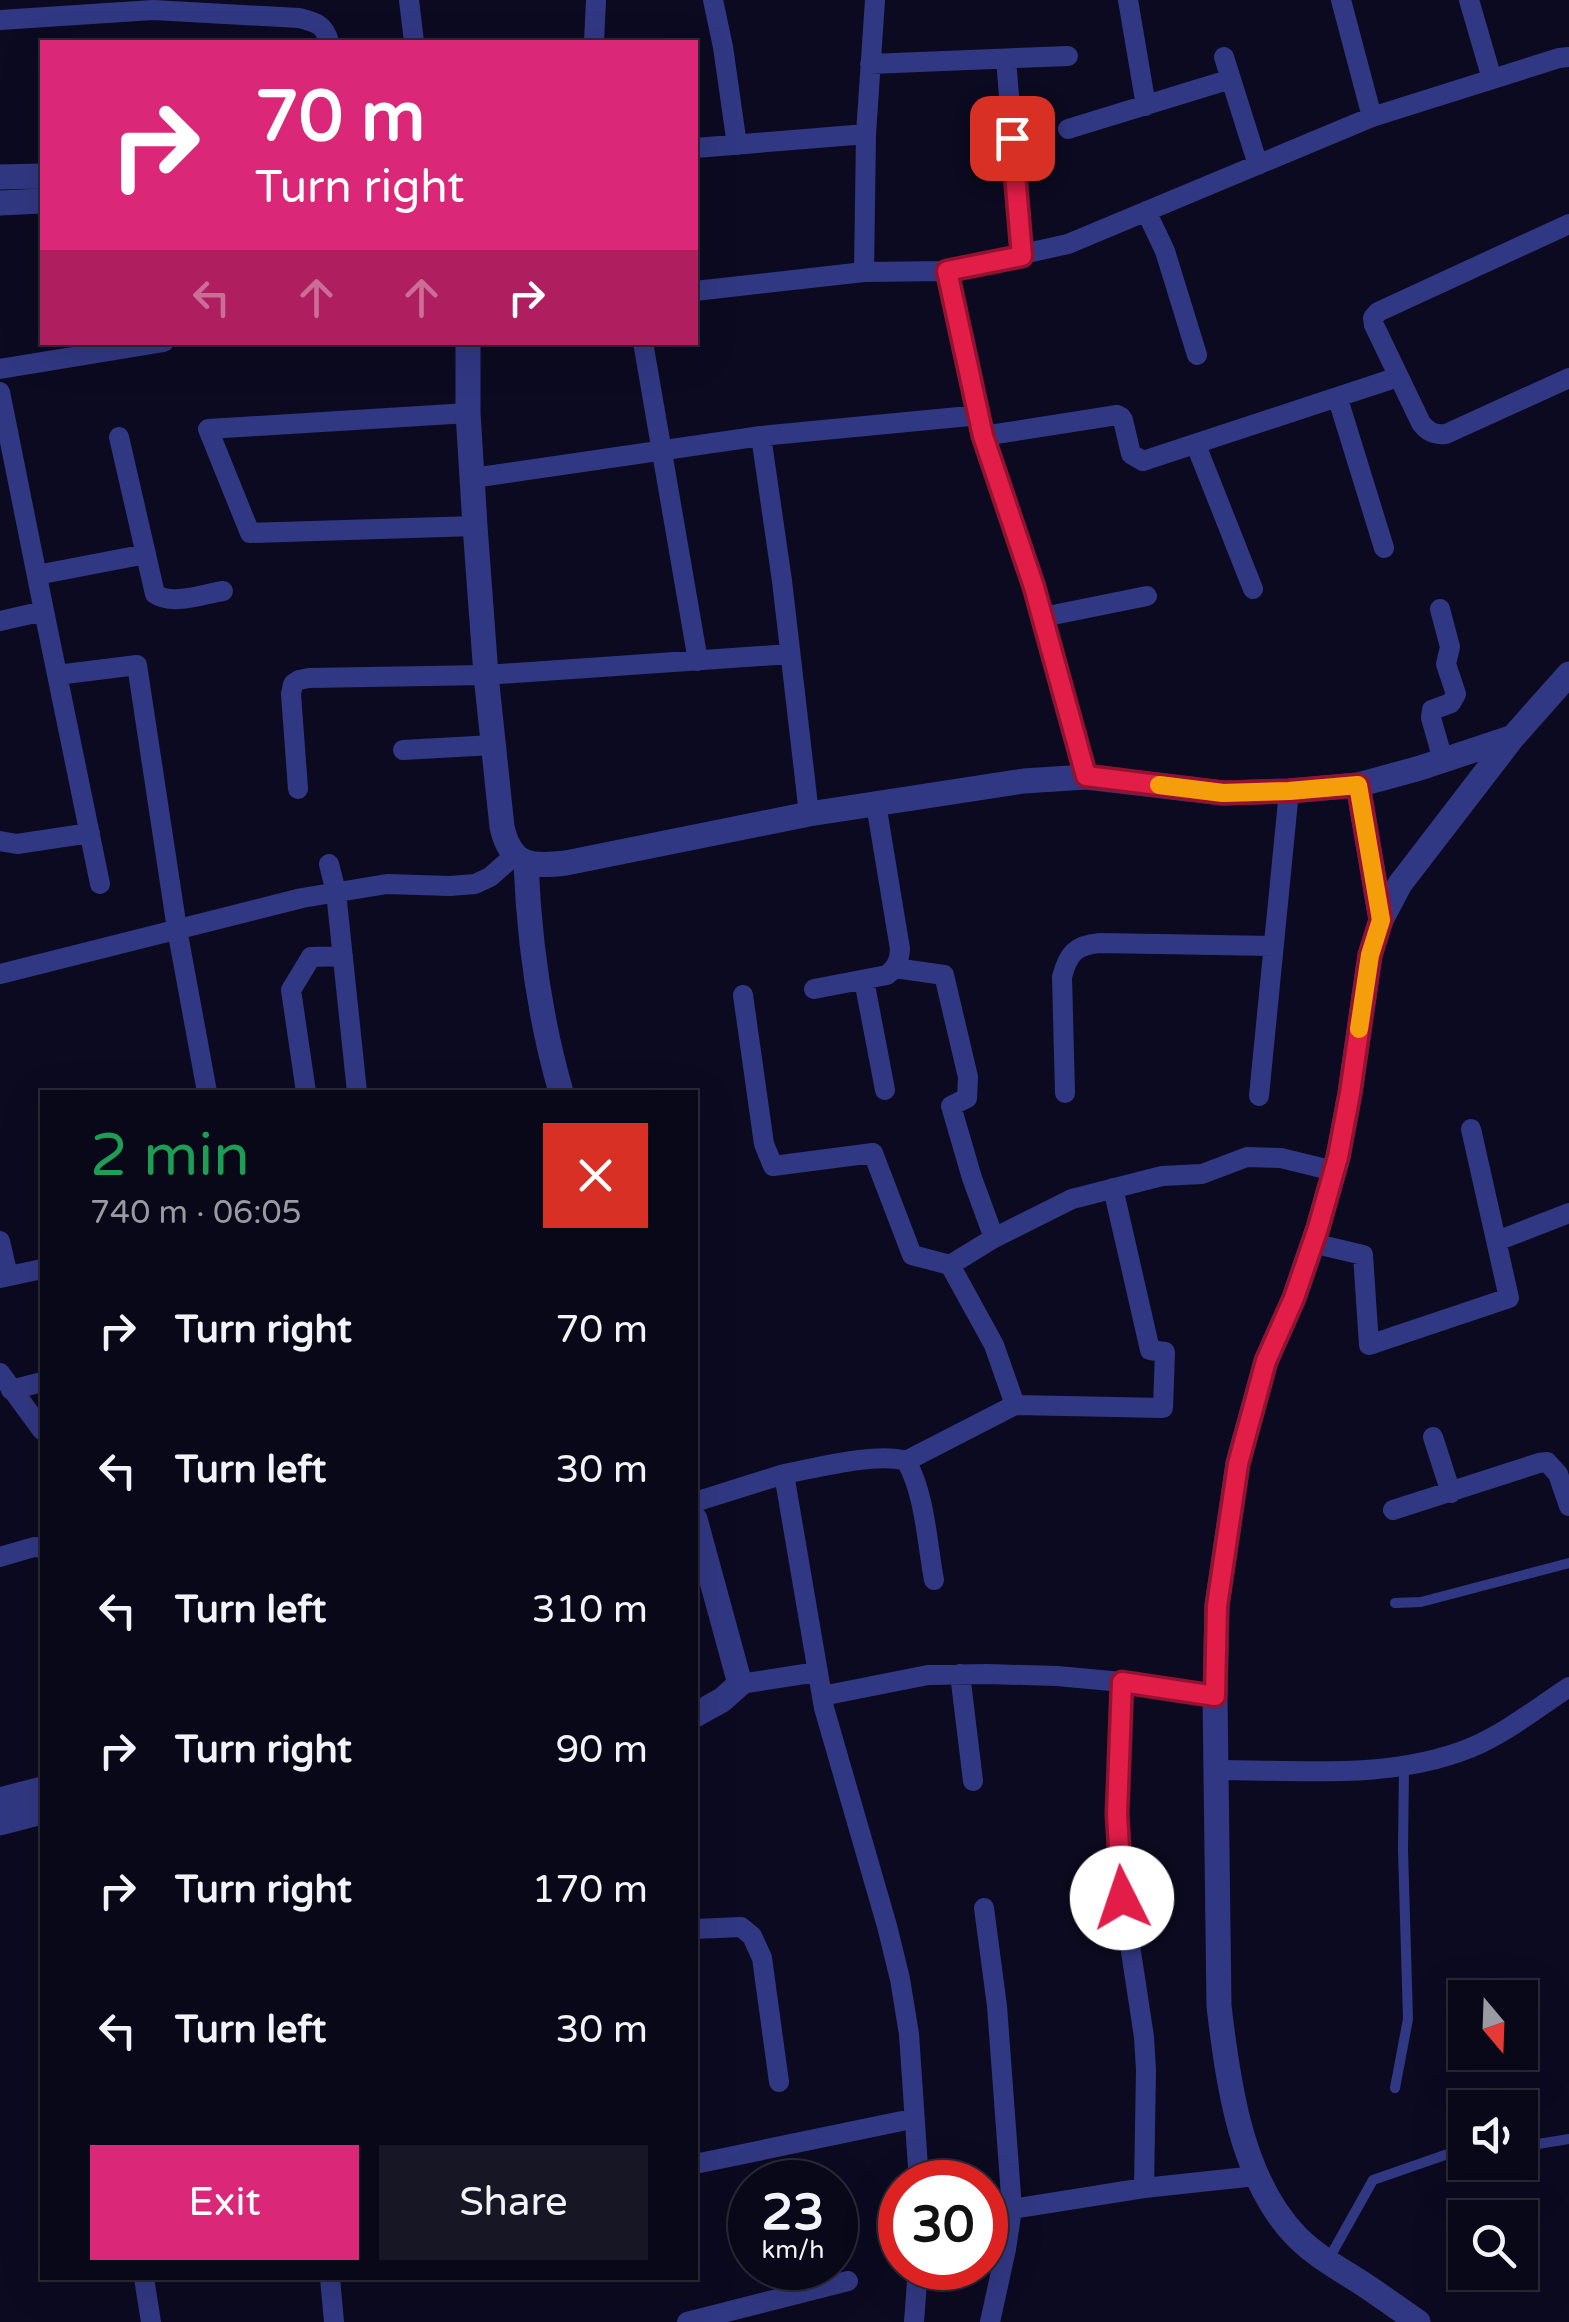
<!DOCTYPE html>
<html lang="en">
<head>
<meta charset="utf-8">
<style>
  body { margin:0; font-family:"Varela Round",sans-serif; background:#171625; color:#f1f3f6; height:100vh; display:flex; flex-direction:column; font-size:38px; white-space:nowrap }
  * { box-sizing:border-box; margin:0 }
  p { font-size:32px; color:#999aa2 }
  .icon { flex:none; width:55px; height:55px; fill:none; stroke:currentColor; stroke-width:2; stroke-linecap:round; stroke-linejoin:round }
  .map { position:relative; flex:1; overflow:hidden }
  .sheet { position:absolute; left:40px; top:1090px; width:658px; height:1190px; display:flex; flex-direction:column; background:#090818; border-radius:0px; box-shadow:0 10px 40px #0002,0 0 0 2px #292937 }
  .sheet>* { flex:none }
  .top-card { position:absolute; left:40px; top:40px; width:658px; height:305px; border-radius:0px; box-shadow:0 10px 40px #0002,0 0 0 2px #292937; background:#db2777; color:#fff; overflow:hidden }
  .needle { width:65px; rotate:161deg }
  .tools { position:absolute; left:1448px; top:1980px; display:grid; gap:20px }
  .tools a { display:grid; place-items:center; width:90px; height:90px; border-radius:0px; background:#090818; box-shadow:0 10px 40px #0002,0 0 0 2px #292937; font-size:50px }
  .speed { position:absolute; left:728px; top:2160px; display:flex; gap:20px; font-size:50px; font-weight:700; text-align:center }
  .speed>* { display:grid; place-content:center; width:130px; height:130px; border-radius:50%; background:#090818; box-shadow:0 10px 40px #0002,0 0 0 2px #292937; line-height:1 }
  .speed small { font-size:25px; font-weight:400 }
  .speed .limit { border:15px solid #d22; background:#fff; color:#111 }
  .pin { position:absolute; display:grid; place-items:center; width:85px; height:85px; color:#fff; margin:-42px; border-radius:20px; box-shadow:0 5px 15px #0006 }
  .me { position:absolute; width:110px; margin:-55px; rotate:356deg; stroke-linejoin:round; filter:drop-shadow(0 0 8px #0008) }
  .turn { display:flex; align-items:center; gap:35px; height:210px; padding:0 50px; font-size:45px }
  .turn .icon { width:130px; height:130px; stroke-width:2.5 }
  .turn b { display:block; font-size:70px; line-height:85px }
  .lanes { display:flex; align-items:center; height:95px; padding:0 50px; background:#0003; justify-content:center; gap:50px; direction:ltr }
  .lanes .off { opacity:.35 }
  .round { display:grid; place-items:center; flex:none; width:105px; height:105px; border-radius:0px; background:#171625 }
  .head { display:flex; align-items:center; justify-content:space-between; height:170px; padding:0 50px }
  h1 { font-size:60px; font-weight:600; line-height:75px; color:#1e9e55 }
  .primary-button { display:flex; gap:20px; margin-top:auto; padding:20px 50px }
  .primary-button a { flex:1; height:115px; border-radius:0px; background:#db2777; color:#fff; font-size:40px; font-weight:600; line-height:115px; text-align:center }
  .primary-button a+a { background:#171625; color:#f1f3f6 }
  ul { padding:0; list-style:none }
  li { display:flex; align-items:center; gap:30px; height:140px; padding:0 50px }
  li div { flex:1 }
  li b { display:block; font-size:38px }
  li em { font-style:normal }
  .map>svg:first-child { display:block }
</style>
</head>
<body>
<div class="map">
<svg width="1569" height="2322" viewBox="0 0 1569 2322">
  <rect width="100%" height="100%" fill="#0c0a20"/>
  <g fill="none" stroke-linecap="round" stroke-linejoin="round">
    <path stroke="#313883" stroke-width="10" d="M 1395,1603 L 1421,1602 L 1569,1563
      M 1395,2088 L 1408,2019 L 1403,1850 L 1404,1767
      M 1520,2143 L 1532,2145 L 1569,2139
      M 1327,2262 L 1373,2180 L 1445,2155 L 1465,2150"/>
    <path stroke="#313883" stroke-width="20" d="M 409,0 L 414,42
      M 713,0 L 723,47 L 737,145
      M 1128,0 L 1146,106
      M 1341,0 L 1372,117
      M 1469,0 L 1492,79
      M 0,20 L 153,10 L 299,18 C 316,22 325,25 329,42
      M 594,42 L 596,0
      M 1224,57 L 1258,165
      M 1006,59 L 1022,256
      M 870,64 L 1068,56
      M 1068,129 L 1231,79
      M 695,148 L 866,134
      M 1146,211 L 1165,251 L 1197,355
      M 1569,224 L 1378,312 L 1373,318 L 1374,325 L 1421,423 C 1428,432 1434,435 1446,434 L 1569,378
      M 947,271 L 983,436 L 1035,587 L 1086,777
      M 864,272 L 866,134 L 875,0
      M 695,291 L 864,272 L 947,271 L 1068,244 L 1372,117 L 1559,58 L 1569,57
      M 643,342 L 698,661
      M 0,369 L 164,342
      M 0,392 L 44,611 L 0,621
      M 1338,399 L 1384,548
      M 468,413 L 208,429 L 250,533 L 475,526
      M 761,436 L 782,581 L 809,814
      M 983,436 L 1117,415 L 1121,417 L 1123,420 L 1131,454 L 1143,461 L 1398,377
      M 119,437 L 155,594 C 173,606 203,594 223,591
      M 1196,445 L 1253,589
      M 473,478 L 761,436 L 980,415
      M 37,575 L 146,554
      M 1440,609 L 1450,647 L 1446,664 L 1456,694 L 1451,703 L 1432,710 L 1431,718 L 1443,760
      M 44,611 L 100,884
      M 1043,617 L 1147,596
      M 57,675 L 137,665 L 177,929 L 207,1092
      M 403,750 L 493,745
      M 298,789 L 291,694 L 293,684 L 299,680 L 309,678 L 486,675 L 790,654
      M 0,841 L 17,844 L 90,833
      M 329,864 L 336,892 L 357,1092
      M 895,968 L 944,975 L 968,1077 L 967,1098 L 951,1106 L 972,1178 L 994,1238
      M 0,974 L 302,898 L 387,884 L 450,886 L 475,884 L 490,877 L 514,856
      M 864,980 L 885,1090
      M 814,989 L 887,975 C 897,967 899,961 900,949 L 876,804
      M 743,995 L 764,1144 L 773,1166 L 873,1153 L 912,1255 L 950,1265
      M 306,1092 L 291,990 L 311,957 L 343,956
      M 1065,1093 L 1062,977 C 1068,954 1075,945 1100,943 L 1274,946
      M 1259,1096 L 1289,791
      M 0,1241 L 8,1276
      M 1497,1241 L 1569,1213
      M 1312,1243 L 1363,1255 L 1369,1345 L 1509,1298 L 1471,1129
      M 0,1278 L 42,1269
      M 0,1373 L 42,1430
      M 11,1390 L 42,1382
      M 1015,1405 L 1163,1408 L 1165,1352 L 1150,1350 L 1113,1188
      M 1433,1437 L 1451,1493
      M 906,1461 L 1015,1405 L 994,1345 L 950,1265 L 994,1238 L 1072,1199 L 1162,1176 L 1202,1174 L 1247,1157 L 1281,1158 L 1334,1171
      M 784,1474 C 817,1468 875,1452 906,1461 C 925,1493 927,1543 934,1580
      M 695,1502 L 784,1474 L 824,1708 L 887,1926 L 900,1979 L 909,2034 L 919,2182
      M 1393,1510 L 1539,1463 L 1547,1462 L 1558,1474 L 1569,1506
      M 0,1557 L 34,1547 L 42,1548
      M 960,1674 L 973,1781
      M 1122,1682 L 1117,1814 L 1119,1873 L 1144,2037 L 1146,2070 L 1144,2188
      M 740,1684 L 817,1672
      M 822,1696 L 928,1675 L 987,1674 L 1057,1676 L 1122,1682 L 1215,1696
      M 1217,1770 C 1300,1770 1391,1780 1470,1748 C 1506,1733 1537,1708 1569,1687
      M 984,1908 L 997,2006 L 1012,2209
      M 695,1929 L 741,1927 L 752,1936 L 762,1958 L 779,2082
      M 695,2164 L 902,2121
      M 144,2278 L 151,2322
      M 330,2278 L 334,2322
      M 687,2322 L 848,2281
      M 914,2322 L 918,2268
      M 990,2322 L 1006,2249 L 1012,2209 L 1144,2188 L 1256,2176"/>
    <path stroke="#313883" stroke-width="25" d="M 0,177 L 42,176
      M 0,203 L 42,201
      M 468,342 L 468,413 L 475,526 L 486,675 L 502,827 C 511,866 530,867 566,863 L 809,814 L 1024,781 L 1086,777 L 1223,793 L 1289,791 L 1358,785
      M 526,863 C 529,939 540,1019 561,1092
      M 1381,920 L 1400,884 L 1513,737
      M 695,1519 L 740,1684 L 722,1700 L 695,1715
      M 0,1800 L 42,1789
      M 0,1823 L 42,1812
      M 1418,2322 C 1399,2309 1380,2295 1360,2282 C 1338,2268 1316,2256 1297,2237 C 1241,2180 1228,2083 1219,2006 L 1215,1696 L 1217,1605 L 1238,1463 L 1266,1361 L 1294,1298 L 1318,1228 L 1338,1157 L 1350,1093 L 1370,955 L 1381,920 L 1358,785 L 1420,768 L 1513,737 L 1569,674"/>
  </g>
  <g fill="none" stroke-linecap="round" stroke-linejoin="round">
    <defs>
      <path id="route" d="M 1012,138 L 1022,256 L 947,271 L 983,436 L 1034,587 L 1086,776 L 1223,793 L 1289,791 L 1358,785 L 1381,920 L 1370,955 L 1350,1093 L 1338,1157 L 1318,1228 L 1294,1298 L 1266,1361 L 1238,1464 L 1217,1606 L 1215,1696 L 1122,1682 L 1117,1814 L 1122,1898"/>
    </defs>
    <use href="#route" stroke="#92132f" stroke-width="25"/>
    <use href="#route" stroke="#e11d48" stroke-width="18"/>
    <path stroke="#f59e0b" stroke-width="18" d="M 1159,785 L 1223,793 L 1289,791 L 1358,785 L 1381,920 L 1370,955 L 1359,1029"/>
  </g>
</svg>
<div class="tools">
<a><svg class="needle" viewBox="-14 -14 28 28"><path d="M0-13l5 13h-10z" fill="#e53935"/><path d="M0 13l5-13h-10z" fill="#999aa2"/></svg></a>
<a><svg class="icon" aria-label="sound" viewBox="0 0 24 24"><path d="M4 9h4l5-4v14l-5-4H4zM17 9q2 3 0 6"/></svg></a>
<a><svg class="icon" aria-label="search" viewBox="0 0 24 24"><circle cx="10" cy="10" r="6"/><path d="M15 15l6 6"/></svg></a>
</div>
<div class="speed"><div>23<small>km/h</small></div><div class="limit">30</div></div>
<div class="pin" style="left:1012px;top:138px;background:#d93025"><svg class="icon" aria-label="arrive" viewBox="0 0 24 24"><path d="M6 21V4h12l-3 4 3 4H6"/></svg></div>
<svg class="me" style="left:1122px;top:1898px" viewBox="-20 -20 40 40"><circle r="19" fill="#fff"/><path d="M0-13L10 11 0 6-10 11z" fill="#e11d48"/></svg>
<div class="top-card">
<div class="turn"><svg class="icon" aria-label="right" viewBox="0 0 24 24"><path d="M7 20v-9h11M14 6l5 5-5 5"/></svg><div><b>70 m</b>Turn right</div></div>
<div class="lanes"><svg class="icon off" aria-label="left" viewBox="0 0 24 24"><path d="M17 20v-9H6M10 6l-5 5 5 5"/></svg><svg class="icon off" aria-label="ahead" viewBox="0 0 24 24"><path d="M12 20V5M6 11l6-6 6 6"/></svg><svg class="icon off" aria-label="ahead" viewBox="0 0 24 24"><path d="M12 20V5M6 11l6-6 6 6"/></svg><svg class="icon" aria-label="right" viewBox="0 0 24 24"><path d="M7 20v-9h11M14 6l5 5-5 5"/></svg></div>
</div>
<section class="sheet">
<div class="head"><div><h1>2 min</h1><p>740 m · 06:05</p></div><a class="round" style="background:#d93025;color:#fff"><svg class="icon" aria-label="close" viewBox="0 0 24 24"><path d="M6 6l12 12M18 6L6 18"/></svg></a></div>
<ul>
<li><svg class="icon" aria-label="right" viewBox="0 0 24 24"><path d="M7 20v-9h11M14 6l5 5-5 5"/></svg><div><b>Turn right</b></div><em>70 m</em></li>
<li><svg class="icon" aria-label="left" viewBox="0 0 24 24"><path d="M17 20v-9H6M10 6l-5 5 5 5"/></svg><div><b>Turn left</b></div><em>30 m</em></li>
<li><svg class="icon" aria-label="left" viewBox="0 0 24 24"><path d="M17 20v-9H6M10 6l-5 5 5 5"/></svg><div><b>Turn left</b></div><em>310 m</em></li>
<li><svg class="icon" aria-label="right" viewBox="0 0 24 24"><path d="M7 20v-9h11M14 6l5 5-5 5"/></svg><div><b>Turn right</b></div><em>90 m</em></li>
<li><svg class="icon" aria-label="right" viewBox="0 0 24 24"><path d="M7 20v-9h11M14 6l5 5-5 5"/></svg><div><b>Turn right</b></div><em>170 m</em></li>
<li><svg class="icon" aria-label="left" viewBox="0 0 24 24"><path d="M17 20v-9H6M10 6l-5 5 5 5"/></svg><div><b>Turn left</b></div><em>30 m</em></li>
</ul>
<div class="primary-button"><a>Exit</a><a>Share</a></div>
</section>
</div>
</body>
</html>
